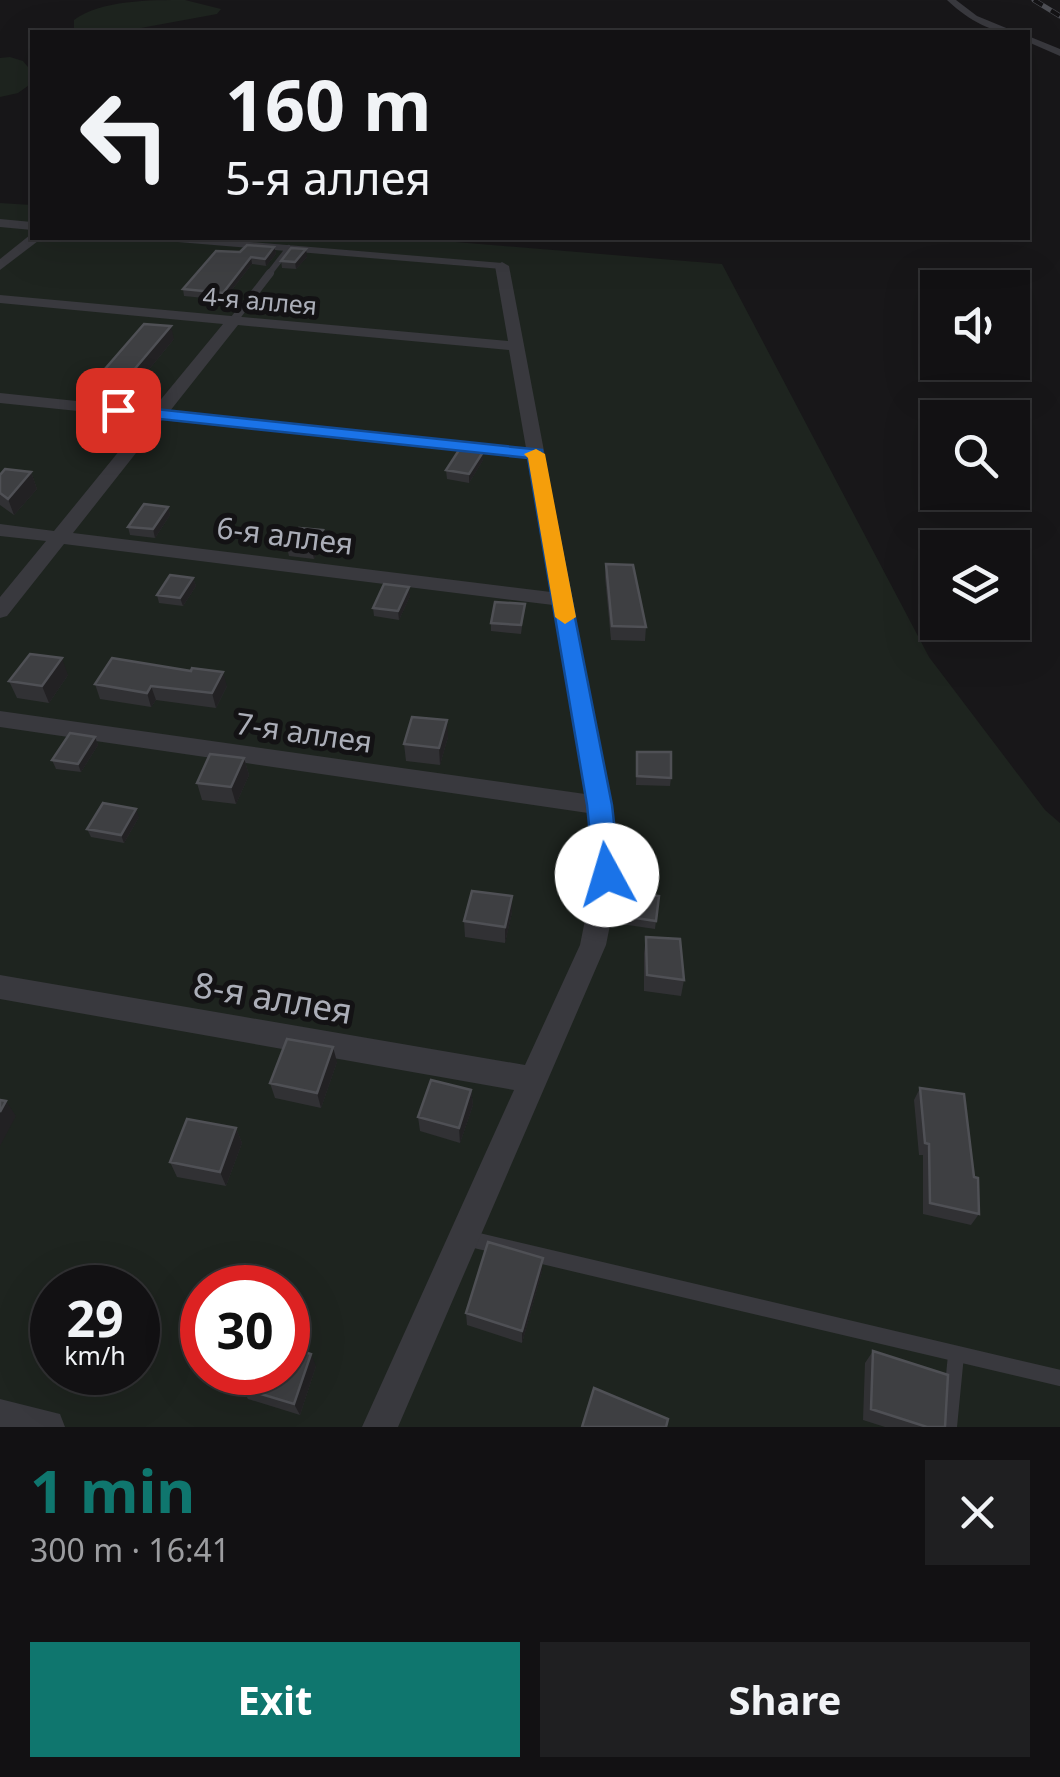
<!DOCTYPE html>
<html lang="en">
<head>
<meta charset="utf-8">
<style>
  body { margin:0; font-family:"Noto Sans",sans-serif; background:#1f1f21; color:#f1f3f6; height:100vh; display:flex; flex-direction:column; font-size:38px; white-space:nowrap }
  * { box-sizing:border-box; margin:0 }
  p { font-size:32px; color:#9c9da0 }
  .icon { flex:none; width:55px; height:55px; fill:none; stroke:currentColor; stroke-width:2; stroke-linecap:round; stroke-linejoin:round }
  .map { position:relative; height:1427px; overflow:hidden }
  .side { display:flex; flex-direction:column; background:#121113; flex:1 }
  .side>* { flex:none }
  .guide { position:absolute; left:30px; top:30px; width:1000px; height:210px; border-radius:0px; box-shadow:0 10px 40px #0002,0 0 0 2px #313133; background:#121113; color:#f1f3f6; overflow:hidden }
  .tools { position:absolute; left:920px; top:270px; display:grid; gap:20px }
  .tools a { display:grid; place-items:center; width:110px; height:110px; border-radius:0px; background:#121113; box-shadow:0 10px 40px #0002,0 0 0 2px #313133; font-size:50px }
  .speed { position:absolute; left:30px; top:1265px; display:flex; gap:20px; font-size:50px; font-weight:700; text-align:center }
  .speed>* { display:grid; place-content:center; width:130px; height:130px; border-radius:50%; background:#121113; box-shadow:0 10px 40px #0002,0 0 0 2px #313133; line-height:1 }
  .speed small { font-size:25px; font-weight:400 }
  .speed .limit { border:15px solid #d22; background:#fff; color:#111 }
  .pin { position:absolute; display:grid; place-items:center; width:85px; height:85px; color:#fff; margin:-42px; border-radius:20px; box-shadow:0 5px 15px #0006 }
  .me { position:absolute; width:110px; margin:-55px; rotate:354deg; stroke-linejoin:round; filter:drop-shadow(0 0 8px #0008) }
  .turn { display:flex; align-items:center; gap:35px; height:210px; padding:0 30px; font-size:45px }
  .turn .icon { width:130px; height:130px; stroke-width:2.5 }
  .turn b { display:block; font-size:70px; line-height:85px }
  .round { display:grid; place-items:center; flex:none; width:105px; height:105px; border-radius:0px; background:#1f1f21 }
  .overview { display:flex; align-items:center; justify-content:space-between; height:170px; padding:0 30px }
  h1 { font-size:60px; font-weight:700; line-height:75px; color:#0f766e }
  .cta { display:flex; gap:20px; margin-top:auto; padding:20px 30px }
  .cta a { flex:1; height:115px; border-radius:0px; background:#0f766e; color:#fff; font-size:40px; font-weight:700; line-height:115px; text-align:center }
  .cta a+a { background:#1f1f21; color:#f1f3f6 }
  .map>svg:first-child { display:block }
</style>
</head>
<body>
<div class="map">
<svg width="1060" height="1427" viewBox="0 0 1060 1427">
  <rect width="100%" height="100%" fill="#181719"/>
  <path fill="#1e241f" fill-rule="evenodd" d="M 185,0 L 221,9 L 217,14 L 119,32 L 74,32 L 74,20 C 100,0 151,0 185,0 Z
    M 10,57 L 23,61 L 32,72 L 32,83 L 18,93 L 0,97 L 0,58 Z
    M 0,203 L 32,205 L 32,238 L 408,238 L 722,264 L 929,657 L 1045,810 L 1060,823 L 1060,1427 L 0,1427 ZM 52,1288 L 138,1288 L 138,1372 L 52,1372 ZM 202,1288 L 288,1288 L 288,1372 L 202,1372 Z"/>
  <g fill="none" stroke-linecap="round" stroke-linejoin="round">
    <path stroke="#39393e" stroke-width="6" d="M 166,238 L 502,266
      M 268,275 L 289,248"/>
    <path stroke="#39393e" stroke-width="8" d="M 233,321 L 270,273"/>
    <path stroke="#39393e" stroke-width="16" d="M 466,1238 L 1060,1378
      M 949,1427 L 956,1355"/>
    <path fill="#39393e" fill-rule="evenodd" d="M 947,0 L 956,0 L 977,16 L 1016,32 C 990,34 965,17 947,0 Z
      M 1028,36 L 1060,49 L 1060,56 L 1028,42 Z
      M 0,219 L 32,222 L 32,230 L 0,227 Z
      M 30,235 L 42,238 L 0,270 L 0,259 Z
      M 502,262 L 509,266 L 611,805 L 620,875 L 606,945 L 398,1427 L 362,1427 L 514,1090 L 0,999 L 0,975 L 525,1065 L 580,945 L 594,875 L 588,813 L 0,727 L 0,711 L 585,794 L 553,605 L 64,544 L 7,616 L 0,618 L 0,597 L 46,541 L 0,536 L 0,524 L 54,531 L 146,418 L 0,403 L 0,393 L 153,409 L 223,324 L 0,303 L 0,295 L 508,341 L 495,266 ZM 238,325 L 509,350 L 526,448 L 170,411 ZM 162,420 L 528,458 L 551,592 L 73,533 Z
      M 0,1399 L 60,1414 L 65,1427 L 0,1427 Z"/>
    <defs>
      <path id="rail" d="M 1034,0 L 1060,16"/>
    </defs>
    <use href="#rail" stroke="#4c4d53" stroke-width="5"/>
    <use href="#rail" stroke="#131214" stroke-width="4" stroke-dasharray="10" stroke-linecap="butt"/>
  </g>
  <path fill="#313134" d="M 274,247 L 276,254 L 266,266 L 252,264 L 224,300 L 184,296 L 183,289 Z
    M 307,257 L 296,269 L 282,268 L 281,261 Z
    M 174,339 L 137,384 L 108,382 L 105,369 Z
    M 483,452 L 483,460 L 469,483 L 447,479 L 446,470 Z
    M 31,472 L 37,489 L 14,515 L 0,505 L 0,475 Z
    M 168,507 L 170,515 L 155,538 L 130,535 L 128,527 Z
    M 323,530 L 324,539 L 314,559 L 289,556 L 287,548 Z
    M 606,564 L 646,627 L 645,641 L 611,640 L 605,577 Z
    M 193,578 L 196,586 L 183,606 L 159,603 L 157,595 Z
    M 410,596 L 399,620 L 374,616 L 373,608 Z
    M 525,604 L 521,634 L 491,631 L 491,623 Z
    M 68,675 L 49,703 L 17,698 L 9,681 Z
    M 95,684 L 227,686 L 216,708 L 156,700 L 151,707 L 100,699 Z
    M 95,737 L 98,745 L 81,772 L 56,769 L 52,760 Z
    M 448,737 L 440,765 L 406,761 L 404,744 Z
    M 637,752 L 671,778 L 670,786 L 636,785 Z
    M 244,758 L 249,775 L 236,804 L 202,800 L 197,783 Z
    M 139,817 L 124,843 L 91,837 L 87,829 Z
    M 659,896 L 655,929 L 614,923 L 615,915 Z
    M 512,912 L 505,943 L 465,937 L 464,921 Z
    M 646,937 L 684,980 L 681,996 L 644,991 L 644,953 Z
    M 337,1062 L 321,1108 L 275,1098 L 270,1083 Z
    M 920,1088 L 979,1214 L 971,1225 L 923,1214 L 923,1155 L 919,1155 L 914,1100 Z
    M 471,1090 L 473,1105 L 460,1143 L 420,1131 L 418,1117 Z
    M 236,1128 L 242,1143 L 226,1186 L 177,1177 L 170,1162 Z
    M 542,1271 L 522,1343 L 467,1325 L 466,1313 Z
    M 52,1320 L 52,1361 L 40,1349 Z
    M 873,1351 L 945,1427 L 885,1427 L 863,1420 L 865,1363 Z
    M 316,1366 L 300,1415 L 248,1399 L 241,1388 Z"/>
  <path fill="#222123" d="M 274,247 L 276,254 L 266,266 L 265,259 Z
    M 306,249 L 307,257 L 296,269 L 295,262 Z
    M 251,257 L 252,264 L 224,300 L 223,293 Z
    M 171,326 L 174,339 L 137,384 L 133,371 Z
    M 483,452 L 483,460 L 469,483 L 469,474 Z
    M 31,472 L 37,489 L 14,515 L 8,499 Z
    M 168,507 L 170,515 L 155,538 L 153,529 Z
    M 323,530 L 324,539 L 314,559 L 312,551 Z
    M 193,578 L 196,586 L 183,606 L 180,598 Z
    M 409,587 L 410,596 L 399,620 L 398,611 Z
    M 62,658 L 68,675 L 49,703 L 42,686 Z
    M 223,672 L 227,686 L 216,708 L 212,693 Z
    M 151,686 L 156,700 L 151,707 L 147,693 Z
    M 447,720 L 448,737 L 440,765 L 439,748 Z
    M 95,737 L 98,745 L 81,772 L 78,764 Z
    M 244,758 L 249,775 L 236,804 L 231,787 Z
    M 136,809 L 139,817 L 124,843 L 121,835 Z
    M 512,896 L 512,912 L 505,943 L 505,927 Z
    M 333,1047 L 337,1062 L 321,1108 L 317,1093 Z
    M 471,1090 L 473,1105 L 460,1143 L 459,1128 Z
    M 6,1101 L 16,1116 L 0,1146 L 0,1112 Z
    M 236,1128 L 242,1143 L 226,1186 L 220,1172 Z
    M 543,1258 L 542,1271 L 522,1343 L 522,1331 Z
    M 311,1354 L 316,1366 L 300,1415 L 294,1404 Z"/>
  <path fill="#3e3f42" stroke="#4f5055" stroke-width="2.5" d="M 247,245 L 274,247 L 265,259 L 251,257 L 223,293 L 183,289 L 216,251 L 240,252 Z
    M 291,248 L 306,249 L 295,262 L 281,261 Z
    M 144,324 L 171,326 L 133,371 L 105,369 Z
    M 459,450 L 483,452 L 469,474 L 446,470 Z
    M 5,469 L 31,472 L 8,499 L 0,493 L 0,475 Z
    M 144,504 L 168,507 L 153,529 L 128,527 Z
    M 299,528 L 323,530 L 312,551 L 287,548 Z
    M 606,564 L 633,565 L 646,627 L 612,626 Z
    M 170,575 L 193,578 L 180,598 L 157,595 Z
    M 384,584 L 409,587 L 398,611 L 373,608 Z
    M 495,602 L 525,604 L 521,625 L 491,623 Z
    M 30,654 L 62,658 L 42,686 L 9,681 Z
    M 112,658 L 191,671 L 192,668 L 223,672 L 212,693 L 151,686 L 147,693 L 95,684 Z
    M 412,717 L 447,720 L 439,748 L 404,744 Z
    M 70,733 L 95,737 L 78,764 L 52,760 Z
    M 637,752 L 671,752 L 671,778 L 637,776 Z
    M 210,754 L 244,758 L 231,787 L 197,783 Z
    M 103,803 L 136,809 L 121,835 L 87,829 Z
    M 472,891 L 512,896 L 505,927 L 464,921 Z
    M 620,891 L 659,896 L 656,921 L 615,915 Z
    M 646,937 L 680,939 L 684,980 L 647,975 Z
    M 287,1039 L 333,1047 L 317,1093 L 270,1083 Z
    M 431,1080 L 471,1090 L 459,1128 L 418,1117 Z
    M 920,1088 L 964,1094 L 974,1177 L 978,1178 L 979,1214 L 930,1203 L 929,1144 L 925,1143 Z
    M 0,1100 L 6,1101 L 0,1112 Z
    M 187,1119 L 236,1128 L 220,1172 L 170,1162 Z
    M 488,1242 L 543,1258 L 522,1331 L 466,1313 Z
    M 69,1282 L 98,1288 L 66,1288 Z
    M 52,1320 L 52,1352 L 40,1349 Z
    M 288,1347 L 311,1354 L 294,1404 L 241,1388 L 247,1372 L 288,1372 Z
    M 873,1351 L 948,1375 L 945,1427 L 927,1427 L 871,1409 Z
    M 594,1388 L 668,1419 L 666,1427 L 582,1427 Z"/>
  <path fill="#1a73e8" stroke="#114b97" stroke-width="2.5" d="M 118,405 L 542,450 L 612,805 L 620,875 L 616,883 L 607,886 L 598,883 L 594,875 L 587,805 L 528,458 L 113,414 L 113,407 Z"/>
  <path fill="#f59e0b" d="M 536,449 L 545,454 L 576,617 L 565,624 L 555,617 L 528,458 L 524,454 Z"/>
  <g text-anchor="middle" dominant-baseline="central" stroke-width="10" stroke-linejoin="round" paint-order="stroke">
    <g font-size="25" fill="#abaeb8" stroke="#131214">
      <text transform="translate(260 300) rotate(5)">4-я аллея</text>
    </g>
    <g font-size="30" fill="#abaeb8" stroke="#131214">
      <text transform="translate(285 535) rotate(7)">6-я аллея</text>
      <text transform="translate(304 732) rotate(8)">7-я аллея</text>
    </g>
    <g font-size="35" fill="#abaeb8" stroke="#131214">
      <text transform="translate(273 997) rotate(10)">8-я аллея</text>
    </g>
  </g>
</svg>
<div class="tools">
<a><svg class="icon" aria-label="sound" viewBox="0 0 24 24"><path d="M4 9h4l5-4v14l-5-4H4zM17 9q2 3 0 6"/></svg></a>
<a><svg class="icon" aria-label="search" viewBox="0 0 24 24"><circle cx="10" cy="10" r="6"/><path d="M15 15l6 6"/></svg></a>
<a><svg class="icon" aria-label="layers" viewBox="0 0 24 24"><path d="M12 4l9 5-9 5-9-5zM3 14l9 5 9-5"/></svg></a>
</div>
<div class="speed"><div>29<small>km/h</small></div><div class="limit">30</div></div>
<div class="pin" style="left:118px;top:410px;background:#d93025"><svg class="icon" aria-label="arrive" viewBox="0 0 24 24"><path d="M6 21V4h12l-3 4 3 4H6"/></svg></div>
<svg class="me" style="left:607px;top:875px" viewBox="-20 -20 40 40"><circle r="19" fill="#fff"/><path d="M0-13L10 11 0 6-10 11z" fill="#1a73e8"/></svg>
<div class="guide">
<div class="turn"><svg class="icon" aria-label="left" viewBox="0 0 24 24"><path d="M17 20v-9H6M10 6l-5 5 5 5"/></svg><div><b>160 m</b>5-я аллея</div></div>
</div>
</div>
<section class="side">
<div class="overview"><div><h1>1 min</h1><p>300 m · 16:41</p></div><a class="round"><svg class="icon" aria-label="close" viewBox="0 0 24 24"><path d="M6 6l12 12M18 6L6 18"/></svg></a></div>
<div class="cta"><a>Exit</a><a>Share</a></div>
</section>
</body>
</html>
